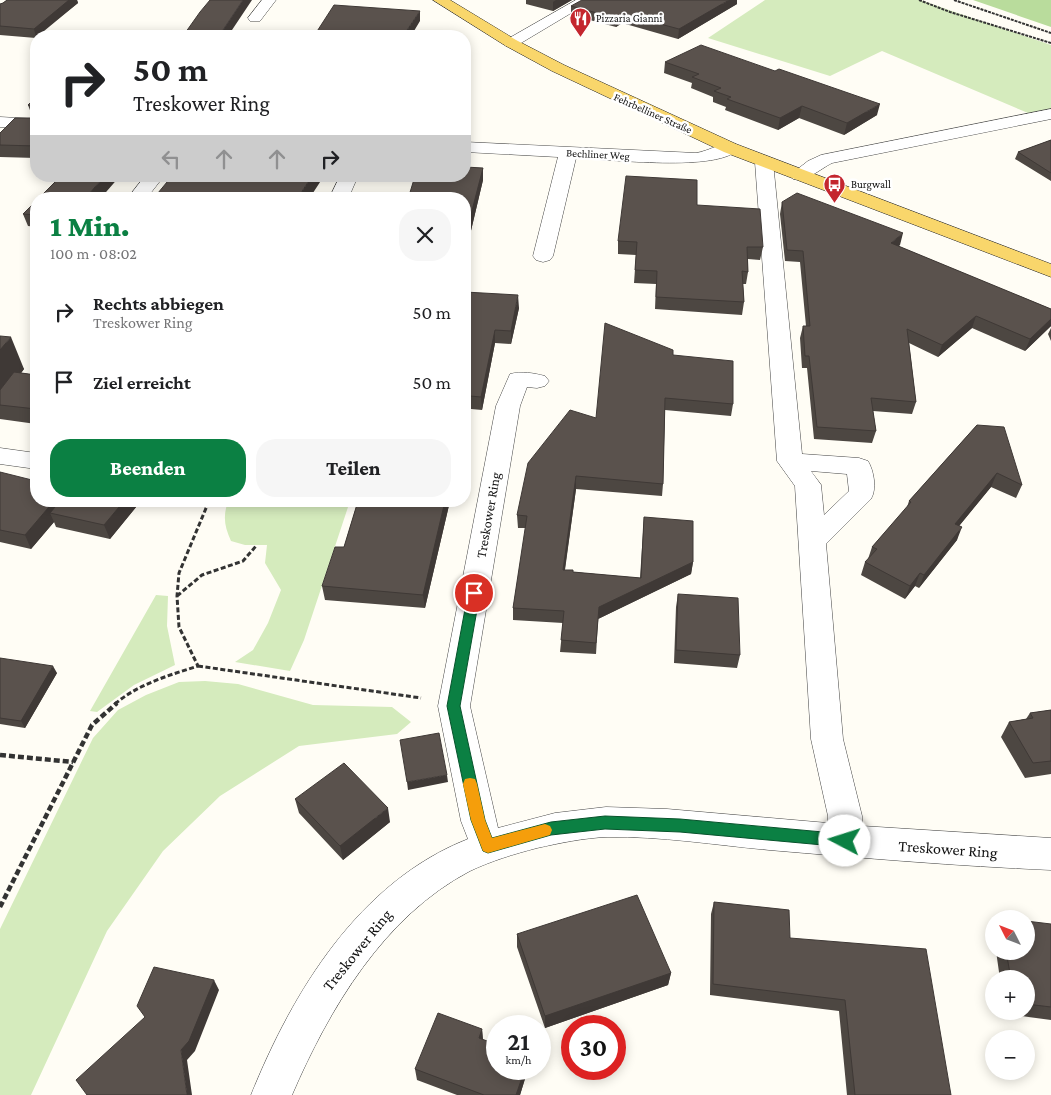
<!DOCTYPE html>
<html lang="de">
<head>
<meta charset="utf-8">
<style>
  body { margin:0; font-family:"Crimson Pro",serif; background:#f6f6f6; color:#202124; height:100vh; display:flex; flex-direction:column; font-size:19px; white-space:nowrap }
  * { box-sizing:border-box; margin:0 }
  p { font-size:16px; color:#757577 }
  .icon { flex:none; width:28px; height:28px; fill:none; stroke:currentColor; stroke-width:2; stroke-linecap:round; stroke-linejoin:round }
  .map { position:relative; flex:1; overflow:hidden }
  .drawer { position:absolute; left:30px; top:192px; width:441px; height:315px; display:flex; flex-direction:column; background:#fff; border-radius:20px; box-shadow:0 2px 12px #0003 }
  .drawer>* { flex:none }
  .banner { position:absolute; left:30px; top:30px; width:441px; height:152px; border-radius:20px; box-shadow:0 2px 12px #0003; background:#fff; color:#202124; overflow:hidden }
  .needle { width:32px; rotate:312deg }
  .buttons { position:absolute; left:985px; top:910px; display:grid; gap:10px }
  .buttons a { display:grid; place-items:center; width:50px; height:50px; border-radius:50%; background:#fff; box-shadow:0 2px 12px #0003; font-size:25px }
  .speed { position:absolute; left:486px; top:1015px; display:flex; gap:10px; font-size:25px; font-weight:700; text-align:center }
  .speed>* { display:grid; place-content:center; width:65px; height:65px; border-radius:50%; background:#fff; box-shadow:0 2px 12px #0003; line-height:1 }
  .speed small { font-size:12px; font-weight:400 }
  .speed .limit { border:8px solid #d22; background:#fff; color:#111 }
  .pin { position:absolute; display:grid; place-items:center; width:42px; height:42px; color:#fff; margin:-21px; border:2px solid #fff; border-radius:50%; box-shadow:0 1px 5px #0007 }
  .me { position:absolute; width:55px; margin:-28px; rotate:275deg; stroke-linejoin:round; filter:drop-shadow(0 0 4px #0008) }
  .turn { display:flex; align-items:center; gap:18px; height:105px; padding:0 20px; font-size:22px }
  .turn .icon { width:65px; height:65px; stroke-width:2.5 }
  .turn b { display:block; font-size:35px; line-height:42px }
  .lanes { display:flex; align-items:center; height:48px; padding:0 20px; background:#0003; justify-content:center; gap:25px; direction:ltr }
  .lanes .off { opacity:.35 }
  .round { display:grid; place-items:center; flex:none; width:52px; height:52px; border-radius:20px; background:#f6f6f6 }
  .headline { display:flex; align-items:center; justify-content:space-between; height:85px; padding:0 20px }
  h1 { font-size:30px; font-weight:800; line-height:38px; color:#0b8043 }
  .action { display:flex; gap:10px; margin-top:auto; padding:10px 20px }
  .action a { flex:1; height:58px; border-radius:20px; background:#0b8043; color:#fff; font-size:20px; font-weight:800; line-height:58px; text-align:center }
  .action a+a { background:#f6f6f6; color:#202124 }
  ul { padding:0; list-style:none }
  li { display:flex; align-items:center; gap:15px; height:70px; padding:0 20px }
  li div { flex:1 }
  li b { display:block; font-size:19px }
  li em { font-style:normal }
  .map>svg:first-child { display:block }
</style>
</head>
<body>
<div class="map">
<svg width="1051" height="1095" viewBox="0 0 1051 1095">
  <rect width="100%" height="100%" fill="#fffdf5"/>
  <path fill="#d5ebbd" d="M 765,0 L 920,0 L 1051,45 L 1051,109 L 1028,113 L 882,51 L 830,76 L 708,38 Z
    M 228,501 L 350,501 L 304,640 L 290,671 L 235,662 L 253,650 L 268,623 L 281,590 L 265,563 L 267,545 L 245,545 L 231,541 C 224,526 223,516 228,501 Z
    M 156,595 L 168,596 L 167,626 L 175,665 L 134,685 L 97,712 L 90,711 Z
    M 205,681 L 238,684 L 313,705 L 392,707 L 411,722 L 397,734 L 299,746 L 220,796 L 163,851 L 107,931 L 31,1095 L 0,1095 L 0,929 L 93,738 L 118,710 L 146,695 L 179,682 Z"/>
  <path fill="#b9dc9c" d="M 973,0 L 1051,0 L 1051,27 Z"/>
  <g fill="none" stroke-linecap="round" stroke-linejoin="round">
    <defs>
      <path id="minor" d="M 262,0 L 276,0 L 260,21 L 250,21 L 248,18 Z
        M 576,0 L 593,0 L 516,46 L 506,46 L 503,43 L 506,40 Z
        M 1051,109 L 1051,119 L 832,163 C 820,169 807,182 793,179 L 790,175 L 808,161 L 821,155 Z
        M 0,117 L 36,119 L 36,129 L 0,127 Z
        M 465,142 L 696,153 C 709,151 724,141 736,144 L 739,148 C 722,173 607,159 576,158 L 553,256 L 550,260 L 543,262 L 536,260 L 533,256 L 558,157 L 465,152 Z
        M 764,157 L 770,158 L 773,162 L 802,454 L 859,458 L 868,461 C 874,471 877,489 871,499 L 826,544 L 843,739 L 862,816 L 862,826 L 1051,838 L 1051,870 C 957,866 863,858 769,850 C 715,845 661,836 607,837 C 583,838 560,843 537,848 C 514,854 491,861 470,871 C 384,916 329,1009 292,1095 L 251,1095 C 293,991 359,882 468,839 L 461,821 L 438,706 L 496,406 L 510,374 C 522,371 533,373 545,376 L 549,381 L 545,386 L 537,388 L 527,387 L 520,406 L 470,706 L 498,828 L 555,813 L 606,807 L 667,809 L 828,823 L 828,816 L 811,739 L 795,486 L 777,461 L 755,162 L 758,158 ZM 811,471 L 847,474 L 849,491 L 824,515 L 821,485 Z
        M 145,176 L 164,176 L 146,199 L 127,199 Z
        M 340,176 L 358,176 L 348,199 L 329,199 Z
        M 0,448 L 36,453 L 36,469 L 0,464 Z"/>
      <path id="major" d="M 433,0 L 450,0 L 516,40 L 564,65 L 736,144 L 1051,264 L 1051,277 L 724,152 L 552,71 L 506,46 Z"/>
    </defs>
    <use href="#minor" stroke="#444" stroke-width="1"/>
    <use href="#major" stroke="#222" stroke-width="1"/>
    <path stroke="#333" stroke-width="2" stroke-dasharray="3 1" stroke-linecap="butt" d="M 919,0 L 950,12 L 1051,43
      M 954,0 L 1051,33"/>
    <path stroke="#333" stroke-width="3" stroke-dasharray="5 2.5" stroke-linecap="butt" d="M 177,596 L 202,575 L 243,561 L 256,546
      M 198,666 L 421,698
      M 115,704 C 138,684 170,675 198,666 L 179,627 L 177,596 L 179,573 L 209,501"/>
    <path stroke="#333" stroke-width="4.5" stroke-dasharray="6 3" stroke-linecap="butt" d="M 0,755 L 73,762
      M 0,907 L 92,725 L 117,703"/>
    <use href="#minor" fill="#fff" fill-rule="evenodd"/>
    <use href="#major" fill="#f9d66b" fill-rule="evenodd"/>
  </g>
  <path fill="#4d4742" d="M 7,0 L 77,0 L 78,3 L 36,36 L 36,38 L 0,35 L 0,4 L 3,3 Z
    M 526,0 L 572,0 L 553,11 L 526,4 Z
    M 737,4 L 678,39 L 622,23 L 616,27 L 571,15 L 571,6 Z
    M 665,62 L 877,115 L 844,135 L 799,118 L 778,130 L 725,110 L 726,107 L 713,102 L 713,97 L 691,88 L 692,83 L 664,73 Z
    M 36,97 L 36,158 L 0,157 L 0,133 L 33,118 L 28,105 Z
    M 1051,140 L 1051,181 L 1015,159 L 1018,152 Z
    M 483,168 L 483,180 L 469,239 L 465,239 L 465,199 Z
    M 36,201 L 36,227 L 28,226 L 23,214 Z
    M 782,202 L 900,245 L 898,246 L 1051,309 L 1051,326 L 1025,351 L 972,328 L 938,357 L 909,343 L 916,402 L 912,414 L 873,411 L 876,431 L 872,443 L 814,439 L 807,368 L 802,368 L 800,338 L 803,326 L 806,326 L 800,262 L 785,261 L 780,214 Z
    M 697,205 L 763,247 L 760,260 L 748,259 L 748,272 L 746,284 L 743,284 L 744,302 L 742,315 L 655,309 L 656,284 L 634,283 L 636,255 L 618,254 L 618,241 Z
    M 465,292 L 519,308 L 511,344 L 495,343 L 482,410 L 471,409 L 465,435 Z
    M 1051,328 L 1051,341 L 1048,334 Z
    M 0,336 L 24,369 L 21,373 L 36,375 L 36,424 L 0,419 Z
    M 673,355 L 733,404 L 731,416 L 665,410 L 663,484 L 662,496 L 576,489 L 565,570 L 573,572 L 640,578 L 644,517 L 693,562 L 691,574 L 598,619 L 596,654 L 560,652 L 563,623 L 513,620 L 513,608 L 526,528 L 518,528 L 517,515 L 596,418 Z
    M 977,425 L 1022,485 L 1016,498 L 991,487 L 959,526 L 957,540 L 919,588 L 915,586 L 905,599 L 861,575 L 865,562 L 868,559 L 872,547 L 907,507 L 909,501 Z
    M 0,472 L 36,501 L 141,501 L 110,539 L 56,527 L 54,522 L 31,549 L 0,542 Z
    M 358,501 L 450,501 L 425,608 L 325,600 L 322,586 L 344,547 Z
    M 678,594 L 740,655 L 737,668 L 674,663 L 676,607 Z
    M 0,658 L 57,673 L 25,728 L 0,724 Z
    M 1051,710 L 1051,774 L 1025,778 L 1001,737 L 1009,722 L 1026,719 L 1030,713 Z
    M 295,799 L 390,822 L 343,860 L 299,813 Z
    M 714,902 L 790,938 L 951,1095 L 847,1095 L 839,1011 L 710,995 L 711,914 Z
    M 1051,924 L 1051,1020 L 1006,1014 L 1006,1011 L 1026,1011 L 1026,979 L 1000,979 L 996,951 L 1026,951 Z
    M 994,928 L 994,941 L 992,930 Z
    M 517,934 L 671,973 L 668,985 L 545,1028 L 517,947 Z
    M 482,1029 L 483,1040 L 498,1069 L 528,1069 L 520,1095 L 457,1095 L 417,1080 L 415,1069 Z"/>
  <path fill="#3f3936" d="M 66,0 L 77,0 L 78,3 L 38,36 L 36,37 L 34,29 Z
    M 243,0 L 252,0 L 228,36 L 219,36 Z
    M 556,0 L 572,0 L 553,11 L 553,2 Z
    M 729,0 L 737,0 L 737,4 L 678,39 L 679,29 Z
    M 420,11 L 420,21 L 411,36 L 403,36 Z
    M 623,14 L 622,23 L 616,27 L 616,18 Z
    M 880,104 L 877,115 L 844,135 L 847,123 Z
    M 802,106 L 799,118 L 778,130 L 780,118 Z
    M 483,168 L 483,180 L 469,239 L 468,226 Z
    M 105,176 L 120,176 L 100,199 L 84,199 Z
    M 312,176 L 324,176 L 309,199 L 297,199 Z
    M 903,233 L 900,245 L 888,255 L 891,243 Z
    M 518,295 L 519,308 L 511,344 L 511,331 Z
    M 976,316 L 972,328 L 938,357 L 942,345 Z
    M 1051,319 L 1051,326 L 1025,351 L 1030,339 Z
    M 495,330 L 495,343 L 482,410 L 481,397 Z
    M 11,337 L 24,369 L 0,401 L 0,350 Z
    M 470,396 L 471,409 L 465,435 L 465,419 Z
    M 997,473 L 991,487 L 950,537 L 955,524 Z
    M 576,476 L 576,489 L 563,582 L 563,570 Z
    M 54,501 L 70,501 L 50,513 L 54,522 L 31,549 L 25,535 Z
    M 124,501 L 141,501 L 110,539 L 104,525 Z
    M 445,501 L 450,501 L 425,608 L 423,595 Z
    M 962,527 L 957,540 L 919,588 L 924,575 Z
    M 693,562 L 691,574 L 598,619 L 596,654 L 599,607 Z
    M 920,573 L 915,586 L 905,599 L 910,586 Z
    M 53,666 L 57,673 L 25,728 L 21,721 Z
    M 447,775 L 448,782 L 408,790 L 407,782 Z
    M 388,808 L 390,822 L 343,860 L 340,846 Z
    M 671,973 L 668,985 L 545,1028 L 545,1016 Z
    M 214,980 L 219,990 L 195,1051 L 187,1060 L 192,1095 L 187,1095 L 181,1050 Z
    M 482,1029 L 483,1041 L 479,1038 Z
    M 525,1069 L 528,1069 L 520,1095 L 516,1095 Z"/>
  <path fill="#5a524d" stroke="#3f3936" d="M 7,0 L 69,0 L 34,29 L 0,26 L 0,4 L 3,3 Z
    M 210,0 L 243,0 L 219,36 L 183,36 L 200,12 Z
    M 582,0 L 729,0 L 679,29 L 623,14 L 616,18 L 571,6 Z
    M 334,5 L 420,11 L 403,36 L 314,36 Z
    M 701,45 L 775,71 L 779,69 L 880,104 L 847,123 L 802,106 L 780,118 L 727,99 L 731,97 L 714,91 L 721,88 L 692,77 L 699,74 L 665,62 Z
    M 36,97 L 36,146 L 0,145 L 0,133 L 15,118 L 33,118 L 34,107 L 28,105 Z
    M 1051,140 L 1051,173 L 1018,152 Z
    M 465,167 L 483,168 L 468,226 L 465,226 L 465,199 L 408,199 L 415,176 L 465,176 Z
    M 61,176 L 105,176 L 84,199 L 38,199 Z
    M 172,176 L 312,176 L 297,199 L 153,199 Z
    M 626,176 L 697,180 L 697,205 L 760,209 L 763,247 L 747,247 L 748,272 L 742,271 L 744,302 L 656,297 L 657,271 L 635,270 L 637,242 L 618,241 Z
    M 797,193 L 903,233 L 891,243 L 1051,309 L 1051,319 L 1030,339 L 976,316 L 942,345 L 907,329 L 916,402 L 871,398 L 876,431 L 817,427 L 809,356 L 805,356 L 803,326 L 810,326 L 803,251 L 787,250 L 782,202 Z
    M 36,201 L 36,215 L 23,214 Z
    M 465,292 L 518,295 L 511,331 L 495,330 L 481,397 L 470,396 L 465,419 Z
    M 605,323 L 673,350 L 673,355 L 733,361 L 733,404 L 665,398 L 663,484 L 576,476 L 563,570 L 573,570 L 573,572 L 641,578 L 644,517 L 693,521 L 693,562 L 599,607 L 596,643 L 561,640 L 564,611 L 513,608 L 527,516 L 517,515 L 528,463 L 570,410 L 596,418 Z
    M 0,336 L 11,337 L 0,350 Z
    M 14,372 L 36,375 L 36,409 L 0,405 L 0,390 Z
    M 977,425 L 1004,427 L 1022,485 L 997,473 L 955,524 L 962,527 L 924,575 L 920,573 L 910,586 L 865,562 L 877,549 L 872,547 L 911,502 L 909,501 Z
    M 0,472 L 36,481 L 36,501 L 54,501 L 25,535 L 0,530 Z
    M 60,501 L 124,501 L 104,525 L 50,513 Z
    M 358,501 L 445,501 L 423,595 L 322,586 L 335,547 L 344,547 Z
    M 678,594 L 738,598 L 740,655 L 676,650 Z
    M 0,658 L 53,666 L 21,721 L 0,718 Z
    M 1051,710 L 1051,761 L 1033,763 L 1009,722 L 1033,718 L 1030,713 Z
    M 439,733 L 447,775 L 407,782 L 400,740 Z
    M 344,763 L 388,808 L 340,846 L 295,799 Z
    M 637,895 L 671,973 L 545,1016 L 517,934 Z
    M 714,902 L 789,910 L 790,938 L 926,949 L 951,1095 L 855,1095 L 845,1000 L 713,984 Z
    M 1026,921 L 1051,924 L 1051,1007 L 1026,1004 L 1026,979 L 1011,979 L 1006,951 L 1026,951 Z
    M 154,967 L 214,980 L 189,1041 L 181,1050 L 187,1095 L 87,1095 L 76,1080 L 145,1017 L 137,1006 Z
    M 438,1013 L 482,1029 L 479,1038 L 498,1045 L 498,1069 L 525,1069 L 516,1095 L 484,1095 L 415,1069 Z"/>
  <path fill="#0b8043" stroke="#07532c" d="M 474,589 L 480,593 L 460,706 L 485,820 L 492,838 L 551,822 L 605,816 L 680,819 L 845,834 L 850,836 L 853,841 L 850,845 L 845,847 L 680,832 L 605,829 L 551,835 L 488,853 L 483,851 L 471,820 L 447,706 L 468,593 Z"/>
  <path fill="#f59e0b" d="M 470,778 L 475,779 L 477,784 L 485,820 L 492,838 L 545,824 L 550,826 L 552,830 L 550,835 L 488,853 L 483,851 L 471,820 L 463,784 L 465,779 Z"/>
  <defs>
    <symbol id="restaurant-pin" viewBox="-11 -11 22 30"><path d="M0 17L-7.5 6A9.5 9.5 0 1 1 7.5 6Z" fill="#c4262e" stroke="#fff"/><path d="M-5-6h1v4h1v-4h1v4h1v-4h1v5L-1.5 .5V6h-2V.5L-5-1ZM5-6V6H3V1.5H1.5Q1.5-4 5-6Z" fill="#fff"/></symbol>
    <symbol id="bus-pin" viewBox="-11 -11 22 30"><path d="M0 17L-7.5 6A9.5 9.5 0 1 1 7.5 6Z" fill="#c4262e" stroke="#fff"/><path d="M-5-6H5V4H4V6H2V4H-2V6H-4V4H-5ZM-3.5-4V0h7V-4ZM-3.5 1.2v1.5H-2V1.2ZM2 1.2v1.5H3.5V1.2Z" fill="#fff"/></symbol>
  </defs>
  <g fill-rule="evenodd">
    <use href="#restaurant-pin" x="568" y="6" width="25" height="34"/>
    <use href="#bus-pin" x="822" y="172" width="25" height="34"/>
  </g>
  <g text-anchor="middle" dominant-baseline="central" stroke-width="5" stroke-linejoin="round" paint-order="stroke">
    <g font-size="11" fill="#111" stroke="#fff" text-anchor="start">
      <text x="596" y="18">Pizzaria Gianni</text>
      <text x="851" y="184">Burgwall</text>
    </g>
    <g font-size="11" fill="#111" stroke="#fff">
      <text transform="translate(653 113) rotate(24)">Fehrbelliner Straße</text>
      <text transform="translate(598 154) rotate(3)">Bechliner Weg</text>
    </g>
    <g font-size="14" fill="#111" stroke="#fff">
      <text transform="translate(488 515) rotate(-80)">Treskower Ring</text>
    </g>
    <g font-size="16" fill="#111" stroke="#fff">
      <text transform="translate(948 849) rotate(4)">Treskower Ring</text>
      <text transform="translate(357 950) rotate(-51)">Treskower Ring</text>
    </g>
  </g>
</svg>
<div class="buttons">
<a><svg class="needle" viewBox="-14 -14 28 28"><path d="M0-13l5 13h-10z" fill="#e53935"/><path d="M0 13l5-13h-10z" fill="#757577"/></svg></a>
<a>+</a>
<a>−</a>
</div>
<div class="speed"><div>21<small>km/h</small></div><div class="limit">30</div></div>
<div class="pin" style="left:474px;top:593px;background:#d93025"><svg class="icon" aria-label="arrive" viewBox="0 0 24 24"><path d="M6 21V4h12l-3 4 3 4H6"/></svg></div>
<svg class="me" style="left:845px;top:841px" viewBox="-20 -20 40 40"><circle r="19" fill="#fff"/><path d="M0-13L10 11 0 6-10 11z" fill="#0b8043"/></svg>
<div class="banner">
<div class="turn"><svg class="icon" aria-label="right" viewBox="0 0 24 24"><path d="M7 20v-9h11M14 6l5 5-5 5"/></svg><div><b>50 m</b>Treskower Ring</div></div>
<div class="lanes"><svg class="icon off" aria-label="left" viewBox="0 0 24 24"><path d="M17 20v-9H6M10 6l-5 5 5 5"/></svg><svg class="icon off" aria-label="ahead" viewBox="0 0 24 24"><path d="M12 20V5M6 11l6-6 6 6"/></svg><svg class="icon off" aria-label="ahead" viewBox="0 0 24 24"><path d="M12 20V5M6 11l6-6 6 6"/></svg><svg class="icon" aria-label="right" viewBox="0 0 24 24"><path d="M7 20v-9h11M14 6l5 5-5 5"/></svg></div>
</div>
<section class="drawer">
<div class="headline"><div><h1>1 Min.</h1><p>100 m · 08:02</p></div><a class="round"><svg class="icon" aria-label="close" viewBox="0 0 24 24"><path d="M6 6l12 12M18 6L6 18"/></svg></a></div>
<ul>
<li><svg class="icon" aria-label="right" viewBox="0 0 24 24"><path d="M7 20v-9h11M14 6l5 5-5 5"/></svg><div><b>Rechts abbiegen</b><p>Treskower Ring</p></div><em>50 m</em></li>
<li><svg class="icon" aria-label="arrive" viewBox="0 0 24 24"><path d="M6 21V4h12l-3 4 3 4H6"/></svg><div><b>Ziel erreicht</b></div><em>50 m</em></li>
</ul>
<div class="action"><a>Beenden</a><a>Teilen</a></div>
</section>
</div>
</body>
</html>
